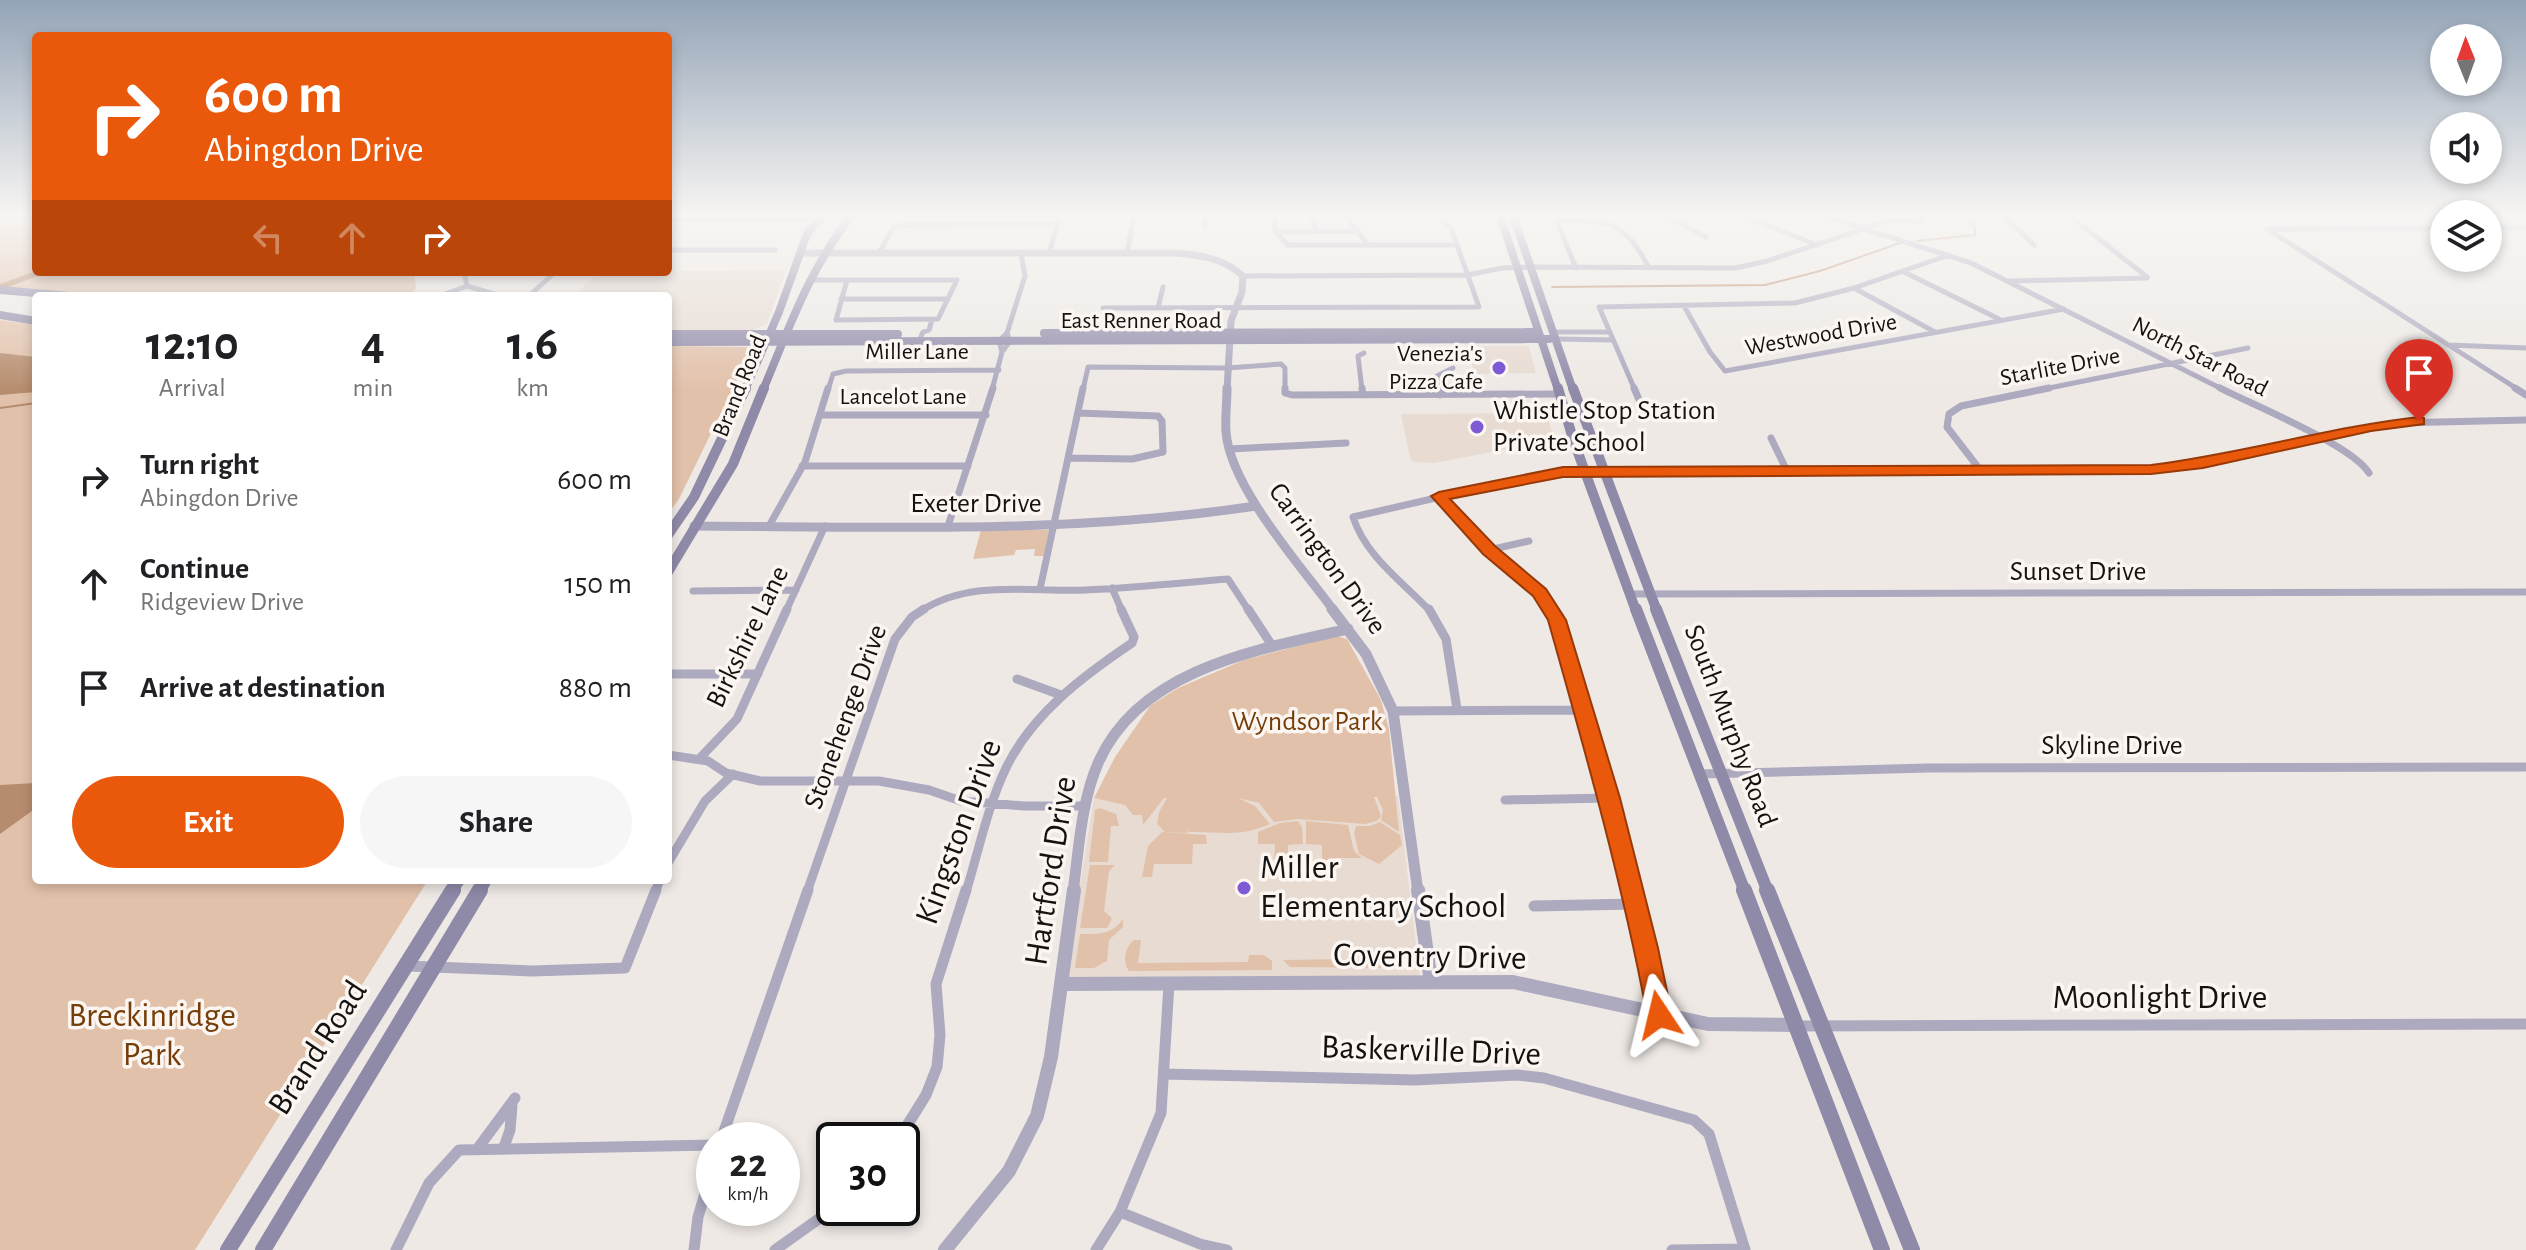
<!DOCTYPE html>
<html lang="en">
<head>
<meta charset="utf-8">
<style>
  body { margin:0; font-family:"Alegreya Sans",sans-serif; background:#f6f6f6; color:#202124; height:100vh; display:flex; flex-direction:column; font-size:30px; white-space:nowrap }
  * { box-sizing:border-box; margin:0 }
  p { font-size:26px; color:#757577 }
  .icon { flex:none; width:44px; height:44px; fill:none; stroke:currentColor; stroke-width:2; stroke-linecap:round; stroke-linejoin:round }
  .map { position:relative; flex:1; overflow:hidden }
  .drawer { position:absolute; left:32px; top:292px; width:640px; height:592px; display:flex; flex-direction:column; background:#fff; border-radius:8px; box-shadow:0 4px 12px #0003 }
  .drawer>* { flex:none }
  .banner { position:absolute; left:32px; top:32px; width:640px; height:244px; border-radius:8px; box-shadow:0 4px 12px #0003; background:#ea580c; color:#fff; overflow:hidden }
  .needle { width:52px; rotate:359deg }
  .buttons { position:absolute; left:2430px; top:24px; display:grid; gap:16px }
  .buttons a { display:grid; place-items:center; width:72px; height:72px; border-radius:50%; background:#fff; box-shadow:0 4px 12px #0003; font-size:40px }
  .speed { position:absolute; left:696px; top:1122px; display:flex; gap:16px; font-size:40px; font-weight:700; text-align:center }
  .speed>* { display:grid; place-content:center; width:104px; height:104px; border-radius:50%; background:#fff; box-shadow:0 4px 12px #0003; line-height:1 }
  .speed small { font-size:20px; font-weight:400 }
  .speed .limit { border:4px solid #111; border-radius:12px; background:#fff; color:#111 }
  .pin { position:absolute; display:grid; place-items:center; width:68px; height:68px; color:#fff; margin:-82px -34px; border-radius:50% 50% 50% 0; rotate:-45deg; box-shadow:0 0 8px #0007 }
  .pin .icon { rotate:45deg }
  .me { position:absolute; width:88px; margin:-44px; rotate:350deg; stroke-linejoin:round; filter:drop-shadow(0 0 6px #0008) }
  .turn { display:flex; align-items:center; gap:28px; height:168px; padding:0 40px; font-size:36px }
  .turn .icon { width:104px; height:104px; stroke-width:2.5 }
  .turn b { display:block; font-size:56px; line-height:68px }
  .lanes { display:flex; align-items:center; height:76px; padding:0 40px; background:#0003; justify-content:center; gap:40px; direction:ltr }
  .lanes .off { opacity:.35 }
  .eta { display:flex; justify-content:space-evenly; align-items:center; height:136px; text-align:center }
  .eta b { font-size:48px; font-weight:700; line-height:56px }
  .cta { display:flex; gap:16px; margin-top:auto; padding:16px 40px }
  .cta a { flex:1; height:92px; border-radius:48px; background:#ea580c; color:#fff; font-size:32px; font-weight:700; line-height:92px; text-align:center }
  .cta a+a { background:#f6f6f6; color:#202124 }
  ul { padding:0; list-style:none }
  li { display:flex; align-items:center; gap:24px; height:104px; padding:0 40px }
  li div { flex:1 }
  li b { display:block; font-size:30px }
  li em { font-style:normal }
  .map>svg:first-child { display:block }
</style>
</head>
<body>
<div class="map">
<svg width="2526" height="1250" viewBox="0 0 2526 1250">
  <rect width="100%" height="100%" fill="#eee9e5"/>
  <path fill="#e7dbd2" d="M 786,270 L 767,324 L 750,331 L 668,331 L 668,296 L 574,296 L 598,272 Z
    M 1466,346 L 1529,346 L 1536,373 L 1475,374 Z
    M 1546,413 L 1555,440 L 1434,463 L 1414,462 L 1410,458 L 1401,414 Z
    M 1398,796 L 1420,978 L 1065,978 L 1094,798 Z"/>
  <path fill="#e2c1aa" d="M 0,216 L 36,216 L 36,272 L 414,272 L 416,288 L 409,296 L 116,296 L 0,287 Z
    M 0,320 L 36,325 L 36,880 L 428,880 L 195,1250 L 0,1250 Z
    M 668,346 L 753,347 L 679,499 L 668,514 Z
    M 981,530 L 1049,530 L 1044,556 L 1034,556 L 1035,549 L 1016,550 L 1014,555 L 973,559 Z
    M 1337,636 L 1347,639 L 1381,700 L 1389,729 L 1399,832 L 1381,820 L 1383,810 L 1377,797 L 1374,797 L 1381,816 L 1377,821 L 1365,824 L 1298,819 L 1274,822 L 1259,803 L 1238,798 L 1255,806 L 1270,824 C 1238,838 1222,831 1189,832 L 1189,826 L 1188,833 L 1165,832 L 1157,824 L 1159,812 L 1167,798 L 1164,798 L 1143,825 L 1142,815 L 1133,815 L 1125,805 L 1094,798 L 1115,757 L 1150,706 L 1178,688 L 1244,660 Z
    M 1100,808 L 1116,814 L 1119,826 L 1111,826 L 1108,862 L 1089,862 L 1095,810 Z
    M 1298,821 L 1302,827 L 1303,844 L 1288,845 L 1288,864 L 1274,864 L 1275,844 L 1258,844 L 1258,832 L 1280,823 Z
    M 1306,821 L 1348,825 L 1354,851 L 1362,858 L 1334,858 L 1322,863 L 1322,845 L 1306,844 Z
    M 1380,822 L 1400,835 L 1402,845 L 1379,864 L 1359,854 L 1354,833 L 1356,826 L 1370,826 Z
    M 1162,832 L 1206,835 L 1207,844 L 1193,844 L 1192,864 L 1154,864 L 1152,877 L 1142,877 L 1148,846 Z
    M 1090,865 L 1115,865 L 1109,871 L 1104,911 L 1112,918 L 1107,928 L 1080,928 Z
    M 1123,919 L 1123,927 L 1109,940 L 1107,961 L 1094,968 L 1075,968 L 1080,934 C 1098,934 1112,935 1123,919 Z
    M 1134,940 L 1141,940 L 1138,963 L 1248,962 L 1249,955 L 1264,955 L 1272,961 L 1272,970 L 1129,971 C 1122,962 1125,947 1134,940 Z
    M 1394,951 L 1402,955 L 1402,963 L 1409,968 L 1290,967 L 1283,960 L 1351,959 L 1375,963 Z"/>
  <path fill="#b78c6e" d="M 0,353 L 36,357 L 36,392 L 0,395 Z
    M 36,783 L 36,808 L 0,834 L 0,785 Z"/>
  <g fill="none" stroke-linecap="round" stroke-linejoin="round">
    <path stroke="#b78c6e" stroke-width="2" d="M 1917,241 L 1975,235 L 1975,227 L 1963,216
      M 1552,287 L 1765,285 L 1820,271 L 1900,243
      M 0,408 L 36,403"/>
    <path fill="#b78c6e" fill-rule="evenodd" d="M 36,271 L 48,272 L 0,290 L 0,284 Z"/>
    <path stroke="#ada9bf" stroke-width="5" d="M 1205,216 L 1205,226
      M 1275,216 L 1275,231 L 1288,245 L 1456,245
      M 1311,216 L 1317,231
      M 1346,216 L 1368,245
      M 1666,216 L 1706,237
      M 1744,216 L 1817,245
      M 1824,216 L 1971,263 L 2224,390
      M 2004,216 L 2034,245
      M 2070,216 L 2147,277
      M 1555,217 L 1576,268
      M 668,219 L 820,219
      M 1556,220 C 1608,220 1624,220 1649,268
      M 2444,228 L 2267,229 L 2519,390
      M 2488,228 L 2526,228
      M 1276,232 L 1359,231
      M 668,250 L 775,250
      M 879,253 L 893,228 L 901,225 L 1057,224
      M 1049,253 L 1060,216
      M 1127,253 L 1134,216
      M 1902,271 L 1999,319
      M 464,272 L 467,286 L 501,296
      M 1243,276 L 1467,275 L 1502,268 L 1533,267 L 1735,268 L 1767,261 L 1890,220 L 1921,221
      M 809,280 L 847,280
      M 847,280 L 957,280 L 938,319 L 836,320 Z
      M 2009,281 L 2147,278
      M 1854,288 L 1935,332
      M 440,296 L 467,286
      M 529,296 L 555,272
      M 841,299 L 948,299
      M 1684,306 L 1710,352 L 1725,371 L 2064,309
      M 1103,308 L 1479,307 L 1451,228 L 1445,224
      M 1158,308 L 1163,287
      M 1555,332 L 1610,332
      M 1558,339 L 1613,340
      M 919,341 L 923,332 L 929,330 L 932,320
      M 2448,345 L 2526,348
      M 1002,352 L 999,341 L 1007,333 L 1025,276 L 1021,253
      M 828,390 L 833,374 L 846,371 L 999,370
      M 992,390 L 1002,352 L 1010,341 L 1007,333
      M 1083,390 L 1088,367 L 1227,368 L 1281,364 L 1285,368 L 1285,390
      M 1362,390 L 1358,356 L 1364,353
      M 1439,390 L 1437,376 L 1453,368
      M 1635,390 L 1599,307 L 1795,303 L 1854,288 L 1949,255
      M 2039,390 L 2248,348"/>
    <path stroke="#ada9bf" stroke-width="7" d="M 1285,388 L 1285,393 L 1292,395 L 1559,394
      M 1362,388 L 1363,395
      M 1439,388 L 1440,395
      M 1634,388 L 1640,402
      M 2220,388 C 2253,405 2352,445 2369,473
      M 2515,388 L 2526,395
      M 820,415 L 986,415
      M 1771,438 L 1788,473
      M 1231,449 L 1346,443
      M 1068,458 L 1132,459 L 1163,452 L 1162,421 L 1158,416 L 1078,413
      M 802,466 L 968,466
      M 1981,471 L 1947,427 L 1949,414 L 1961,406 L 2049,388
      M 1439,496 L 1489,550 L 1540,592 L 1551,611
      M 769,526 L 805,462 L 828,388
      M 948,526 L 993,388
      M 1489,550 L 1529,541
      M 1112,588 L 1122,611
      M 1040,589 L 1083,388
      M 693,591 L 796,590
      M 1630,594 L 2526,592
      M 786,611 L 825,526
      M 921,611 C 970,579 1030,592 1085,590 C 1133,588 1180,583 1228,579 L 1249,611
      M 1430,611 C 1403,582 1366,557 1353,517 L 1523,478 L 1563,472 L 2151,470 L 2203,463 L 2395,423 L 2526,420"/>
    <path stroke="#ada9bf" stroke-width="9" d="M 1248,609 L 1273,647
      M 1429,609 L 1446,639 L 1457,709
      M 1550,609 L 1557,620 L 1609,798 L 1631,892
      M 668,674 L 758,674
      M 1017,679 L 1061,695
      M 1393,711 L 1584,710
      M 668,755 L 708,761 L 726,773 L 760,781 L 879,781 L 929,790 L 961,801 L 1024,806 L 1085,806
      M 699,759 L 737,719 L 787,609
      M 1699,774 L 1928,768 L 2526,767
      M 1505,800 L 1609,798
      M 668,863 L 705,801 L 733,774
      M 655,892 L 660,880
      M 807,892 L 895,639 L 912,617 L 924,609
      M 966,892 C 978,853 988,805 1006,768 C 1032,714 1083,676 1132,643 L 1134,637 L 1121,609"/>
    <path stroke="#ada9bf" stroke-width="11" d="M 1630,890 L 1659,1014
      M 1534,906 L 1636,904
      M 407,966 L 532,971 L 625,968 L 656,890
      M 1796,1026 L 2526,1024
      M 1164,1074 L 1415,1080 L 1517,1075 L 1544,1078 L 1694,1120 L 1709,1134 L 1745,1250
      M 721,1140 L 808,890
      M 898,1140 L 926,1095 L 937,1067 L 940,1035 L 936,984 L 966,890
      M 504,1147 L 510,1130 L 512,1106
      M 478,1148 L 515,1098
      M 1120,1212 L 1200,1244 L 1227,1250
      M 396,1250 L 429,1183 L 459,1150 L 714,1145
      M 694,1250 L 698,1217 L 714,1163
      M 775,1250 L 834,1208
      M 1096,1250 L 1120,1212 L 1161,1113 L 1169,984
      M 1672,1250 L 1745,1249"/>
    <path stroke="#ada9bf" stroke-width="7" d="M 801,253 L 1175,253 C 1201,255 1223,258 1243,276 L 1242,292 L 1231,321 L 1227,390"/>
    <path stroke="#ada9bf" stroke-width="9" d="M 1227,388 C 1227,403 1225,418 1226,432 C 1230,487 1301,566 1334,611
      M 694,526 C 882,527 1069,534 1256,506"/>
    <path stroke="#ada9bf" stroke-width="11" d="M 1332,609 L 1366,654 L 1393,711 L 1418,892
      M 1073,892 C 1079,849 1081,801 1099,761 C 1141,668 1260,649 1348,629"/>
    <path stroke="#ada9bf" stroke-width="14" d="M 1418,890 L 1431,982
      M 1061,984 L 1513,982 L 1708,1024 L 1795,1025
      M 945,1250 L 1009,1171 L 1037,1116 L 1051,1057 L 1074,890"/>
    <path stroke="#908aa9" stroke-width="8" d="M 1500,216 L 1558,390
      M 1513,216 L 1573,390
      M 0,290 L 70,296
      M 0,315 L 36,321
      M 1044,333 L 1538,332
      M 668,334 L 898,334
      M 668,342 L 1549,339
      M 745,390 L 779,312 L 807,234 L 823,216
      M 763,390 C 790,326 808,272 851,216"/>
    <path stroke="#908aa9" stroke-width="10" d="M 1558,388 L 1573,439 L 1636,611
      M 1573,388 L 1657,611
      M 668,535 L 694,497 L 746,388
      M 668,572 L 733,464 L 764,388"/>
    <path stroke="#908aa9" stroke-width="12" d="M 1636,609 L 1745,892
      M 1656,609 L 1768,892
      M 451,892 L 459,880
      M 479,892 L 486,880"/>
    <path stroke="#908aa9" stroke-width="16" d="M 1744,890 L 1882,1250
      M 1767,890 L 1912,1250
      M 228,1250 L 453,890
      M 263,1250 L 480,890"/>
  </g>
  <linearGradient id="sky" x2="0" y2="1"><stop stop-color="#94a4b7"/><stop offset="0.55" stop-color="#f7f5f3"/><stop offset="1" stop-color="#f7f5f3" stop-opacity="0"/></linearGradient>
  <rect width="2526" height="391" fill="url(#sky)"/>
  <path fill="#ea580c" stroke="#983908" stroke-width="2" d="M 2419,417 L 2424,418 L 2424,424 L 2371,431 L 2203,468 L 2151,474 L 1563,477 L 1450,499 L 1495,546 L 1546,589 L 1566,620 L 1620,798 L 1658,948 L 1672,1015 L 1668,1022 L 1659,1025 L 1650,1022 L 1647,1015 C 1622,881 1585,751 1548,620 L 1533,596 L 1483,554 L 1431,496 L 1439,492 L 1563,467 L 2151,465 C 2241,454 2329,427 2419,417 Z"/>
  <g fill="#7e5ad4" stroke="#fcf6f2" stroke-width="3">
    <circle cx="1499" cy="368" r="8"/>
    <circle cx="1477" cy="427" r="8"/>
    <circle cx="1244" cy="888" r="8"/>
  </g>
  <g text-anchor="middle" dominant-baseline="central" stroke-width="7" stroke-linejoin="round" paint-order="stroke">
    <g font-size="24" fill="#151311" stroke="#fcf6f2">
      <text x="1141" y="321">East Renner Road</text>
      <text transform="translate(1821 335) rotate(-10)">Westwood Drive</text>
      <text x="917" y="352">Miller Lane</text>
      <text transform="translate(2200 357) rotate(27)">North Star Road</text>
      <text transform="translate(2060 367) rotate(-11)">Starlite Drive</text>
      <text transform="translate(740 386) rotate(-68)">Brand Road</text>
      <text x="903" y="397">Lancelot Lane</text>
    </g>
    <g font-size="24" fill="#151311" stroke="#fcf6f2" text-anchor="end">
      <text x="1483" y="354">Venezia's<tspan x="1483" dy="28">Pizza Cafe</tspan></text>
    </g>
    <g font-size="28" fill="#151311" stroke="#fcf6f2" text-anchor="start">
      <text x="1493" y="411">Whistle Stop Station<tspan x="1493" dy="32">Private School</tspan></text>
    </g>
    <g font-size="28" fill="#151311" stroke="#fcf6f2">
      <text x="976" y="504">Exeter Drive</text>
      <text transform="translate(1327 559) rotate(54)">Carrington Drive</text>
      <text x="2078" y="572">Sunset Drive</text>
      <text transform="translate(748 637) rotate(-64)">Birkshire Lane</text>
      <text transform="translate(846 717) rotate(-70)">Stonehenge Drive</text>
      <text transform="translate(1730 726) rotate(69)">South Murphy Road</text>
      <text x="2112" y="746">Skyline Drive</text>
    </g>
    <g font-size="28" fill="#753e09" stroke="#fcf6f2">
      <text x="1307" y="722">Wyndsor Park</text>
    </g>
    <g font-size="34" fill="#151311" stroke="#fcf6f2">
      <text transform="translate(959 832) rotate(-70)">Kingston Drive</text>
      <text transform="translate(1051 871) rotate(-81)">Hartford Drive</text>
      <text transform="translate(1430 957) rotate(1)">Coventry Drive</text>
      <text x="2160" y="998">Moonlight Drive</text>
      <text transform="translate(318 1048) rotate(-57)">Brand Road</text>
      <text transform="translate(1431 1051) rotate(2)">Baskerville Drive</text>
    </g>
    <g font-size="34" fill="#151311" stroke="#fcf6f2" text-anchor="start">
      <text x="1260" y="868">Miller<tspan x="1260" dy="39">Elementary School</tspan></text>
    </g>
    <g font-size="34" fill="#753e09" stroke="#fcf6f2">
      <text x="152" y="1016">Breckinridge<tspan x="152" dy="39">Park</tspan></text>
    </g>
  </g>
</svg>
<div class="buttons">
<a><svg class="needle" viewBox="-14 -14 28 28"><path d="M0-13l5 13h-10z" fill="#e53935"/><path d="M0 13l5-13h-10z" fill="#757577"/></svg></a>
<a><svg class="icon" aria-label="sound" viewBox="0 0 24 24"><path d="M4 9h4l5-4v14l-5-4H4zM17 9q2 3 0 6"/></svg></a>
<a><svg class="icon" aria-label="layers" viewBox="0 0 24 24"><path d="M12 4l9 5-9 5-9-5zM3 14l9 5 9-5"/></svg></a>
</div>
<div class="speed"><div>22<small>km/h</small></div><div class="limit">30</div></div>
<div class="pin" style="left:2419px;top:421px;background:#d93025"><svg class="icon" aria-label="arrive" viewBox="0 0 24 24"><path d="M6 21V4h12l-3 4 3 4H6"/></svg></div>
<svg class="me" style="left:1659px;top:1015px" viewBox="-20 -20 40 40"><path d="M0-17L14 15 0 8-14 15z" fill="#ea580c" stroke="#fff" stroke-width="4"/></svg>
<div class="banner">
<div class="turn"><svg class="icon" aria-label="right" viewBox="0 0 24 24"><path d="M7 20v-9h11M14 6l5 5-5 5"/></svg><div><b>600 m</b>Abingdon Drive</div></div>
<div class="lanes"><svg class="icon off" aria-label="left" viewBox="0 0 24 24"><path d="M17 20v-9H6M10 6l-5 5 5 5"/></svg><svg class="icon off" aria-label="ahead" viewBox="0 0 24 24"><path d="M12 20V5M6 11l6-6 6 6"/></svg><svg class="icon" aria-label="right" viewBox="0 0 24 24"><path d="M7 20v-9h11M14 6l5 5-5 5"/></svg></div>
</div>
<section class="drawer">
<div class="eta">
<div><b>12:10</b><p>Arrival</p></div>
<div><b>4</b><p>min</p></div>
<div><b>1.6</b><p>km</p></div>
</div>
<ul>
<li><svg class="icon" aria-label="right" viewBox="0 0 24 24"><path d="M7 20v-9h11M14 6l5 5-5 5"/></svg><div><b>Turn right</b><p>Abingdon Drive</p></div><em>600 m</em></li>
<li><svg class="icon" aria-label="ahead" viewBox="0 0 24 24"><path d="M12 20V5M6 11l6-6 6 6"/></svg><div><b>Continue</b><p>Ridgeview Drive</p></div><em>150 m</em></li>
<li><svg class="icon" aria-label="arrive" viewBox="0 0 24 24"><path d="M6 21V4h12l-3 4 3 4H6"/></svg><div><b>Arrive at destination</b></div><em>880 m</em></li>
</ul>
<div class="cta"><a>Exit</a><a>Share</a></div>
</section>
</div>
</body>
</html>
